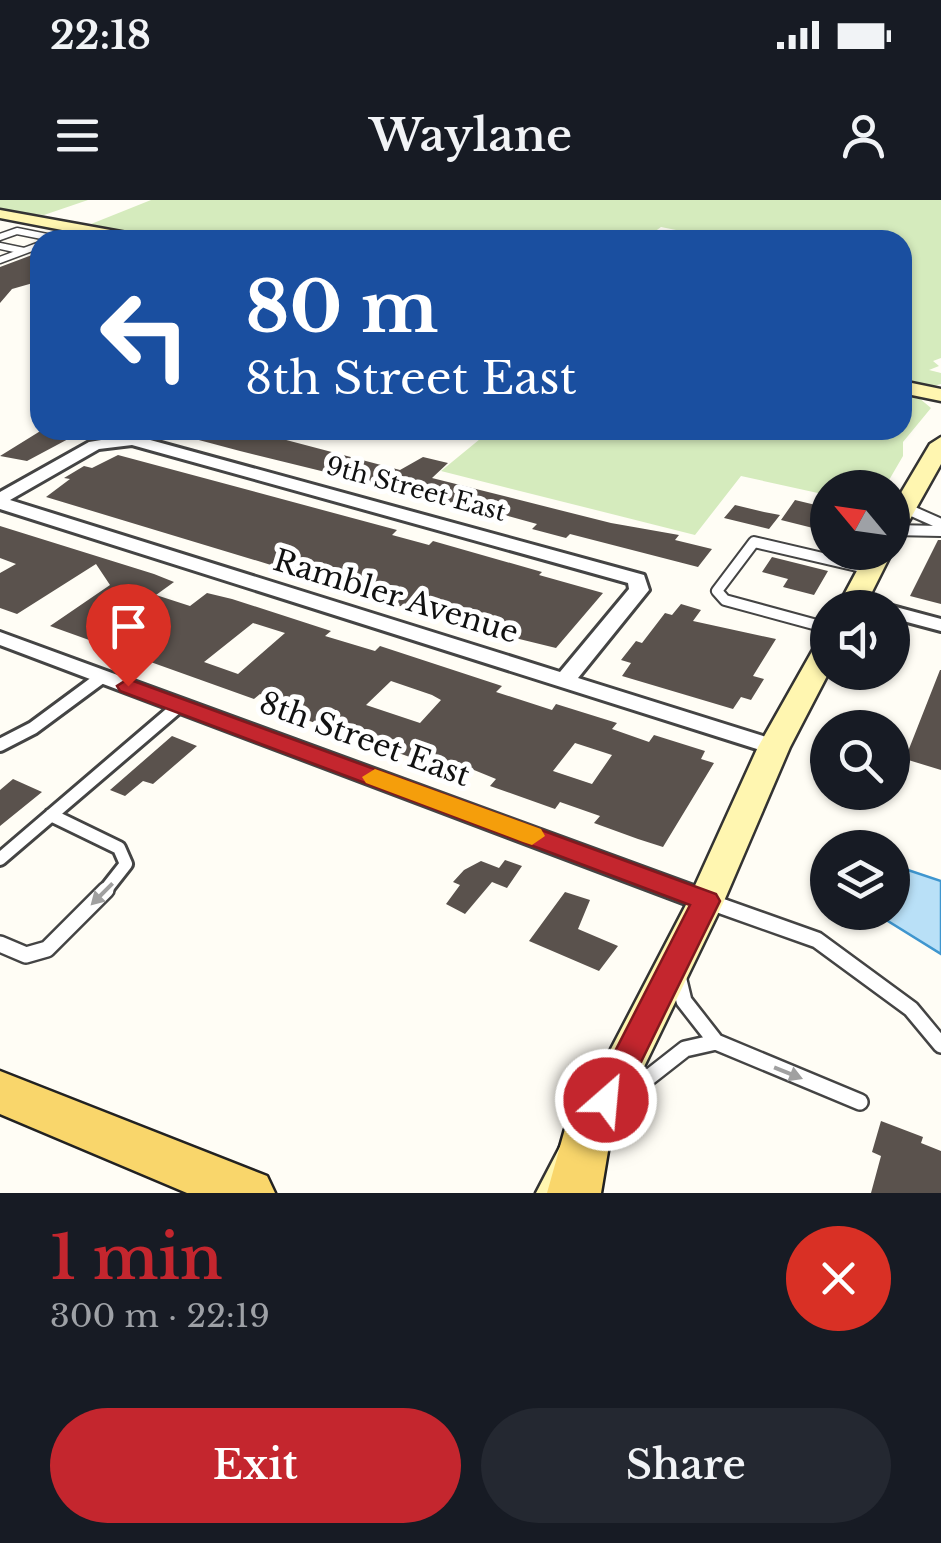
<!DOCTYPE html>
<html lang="en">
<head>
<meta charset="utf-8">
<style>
  body { margin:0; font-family:"Libre Baskerville",serif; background:#242831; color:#f1f3f6; height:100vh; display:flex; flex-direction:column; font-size:38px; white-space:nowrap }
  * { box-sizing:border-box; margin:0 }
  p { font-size:32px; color:#9ea1a6 }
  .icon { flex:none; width:55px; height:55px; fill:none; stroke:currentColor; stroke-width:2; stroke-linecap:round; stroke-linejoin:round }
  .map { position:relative; height:993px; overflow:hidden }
  .drawer { display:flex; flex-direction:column; background:#171b24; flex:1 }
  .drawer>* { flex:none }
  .guide { position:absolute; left:30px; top:30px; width:882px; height:210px; border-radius:30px; box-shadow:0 2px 8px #0004; background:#1a4fa0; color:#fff; overflow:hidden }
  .needle { width:65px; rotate:299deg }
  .fabs { position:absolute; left:810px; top:270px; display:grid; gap:20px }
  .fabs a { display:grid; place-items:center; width:100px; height:100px; border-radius:50%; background:#171b24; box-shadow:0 2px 8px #0004; font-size:50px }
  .pin { position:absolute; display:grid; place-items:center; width:85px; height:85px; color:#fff; margin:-102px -42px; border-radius:50% 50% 50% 0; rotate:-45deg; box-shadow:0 0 10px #0007 }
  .pin .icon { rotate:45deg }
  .me { position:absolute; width:110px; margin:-55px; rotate:27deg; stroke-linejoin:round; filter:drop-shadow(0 0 8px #0008) }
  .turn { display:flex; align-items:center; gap:35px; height:210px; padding:0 50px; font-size:45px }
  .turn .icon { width:130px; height:130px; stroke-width:2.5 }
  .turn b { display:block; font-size:70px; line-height:85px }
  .round { display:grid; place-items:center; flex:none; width:105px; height:105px; border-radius:52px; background:#242831 }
  .summary { display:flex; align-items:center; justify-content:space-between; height:170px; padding:0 50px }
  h1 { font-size:60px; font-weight:600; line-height:75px; color:#c4262e }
  .cta { display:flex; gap:20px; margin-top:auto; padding:20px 50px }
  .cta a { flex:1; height:115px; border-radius:60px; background:#c4262e; color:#fff; font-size:40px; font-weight:600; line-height:115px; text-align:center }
  .cta a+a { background:#242831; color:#f1f3f6 }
  .status { display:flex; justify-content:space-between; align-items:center; height:70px; padding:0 50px; background:#171b24; direction:ltr }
  .status svg { height:28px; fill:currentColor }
  header { display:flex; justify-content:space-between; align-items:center; height:130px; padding:0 50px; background:#171b24; font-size:45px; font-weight:600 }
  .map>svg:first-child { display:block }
</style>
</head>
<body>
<div class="status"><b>22:18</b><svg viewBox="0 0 49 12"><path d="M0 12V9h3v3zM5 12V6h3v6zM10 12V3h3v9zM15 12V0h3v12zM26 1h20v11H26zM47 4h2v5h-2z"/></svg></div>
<header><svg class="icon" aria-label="menu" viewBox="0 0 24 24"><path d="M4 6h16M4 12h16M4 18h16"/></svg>Waylane<svg class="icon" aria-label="person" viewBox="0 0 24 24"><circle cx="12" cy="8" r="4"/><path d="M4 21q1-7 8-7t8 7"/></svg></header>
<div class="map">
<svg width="941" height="993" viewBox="0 0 941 993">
  <rect width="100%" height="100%" fill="#fffdf5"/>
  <path fill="#d5ebbd" d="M 0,0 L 88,0 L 44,15 L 0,11 Z
    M 151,0 L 941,0 L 941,158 L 933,161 L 939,166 L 929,170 L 941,173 L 941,184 L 930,187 L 903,181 L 902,40 L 726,40 L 661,27 L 643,40 L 157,40 L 91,24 Z
    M 903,195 L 919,198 L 931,208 L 903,242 L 903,256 L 885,287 L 828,288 L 827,295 L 741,276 L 695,335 L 441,271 L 491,230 L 902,230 Z"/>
  <path fill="#b9e0f7" stroke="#3f96cf" stroke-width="2.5" d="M 893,665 L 941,681 L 941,754 L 875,713 L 892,712 Z"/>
  <path fill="#5a524d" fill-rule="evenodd" d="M 40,52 L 40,81 L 12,89 L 0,103 L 0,67 Z
    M 42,230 L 85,230 L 27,261 L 0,256 Z
    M 181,230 L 248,230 L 400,270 L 423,257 L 448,263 L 432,278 L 611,323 L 679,335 L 675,340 L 712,349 L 698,367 L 570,334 L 566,338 L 532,329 L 537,324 L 501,314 L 495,319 L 478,315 L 463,311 L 468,307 L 240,251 L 180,235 Z
    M 118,255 L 397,330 L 392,335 L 429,345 L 433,341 L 542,372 L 539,375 L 603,393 L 556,448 L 454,423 L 372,397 L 377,392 L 271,365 L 46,297 L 70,279 L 64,278 L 84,266 L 92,268 Z
    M 795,300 L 828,308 L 817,329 L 781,320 Z
    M 735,305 L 764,312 L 780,315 L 769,329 L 724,318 Z
    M 0,326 L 154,374 L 174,382 L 156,395 L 190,406 L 207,393 L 232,399 L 331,431 L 325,436 L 375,451 L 380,446 L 502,486 L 496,492 L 552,510 L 556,504 L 617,523 L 612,529 L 649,542 L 654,535 L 705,551 L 701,559 L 714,563 L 663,647 L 638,639 L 594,623 L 600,616 L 560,602 L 555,609 L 490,586 L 496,579 L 474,570 L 438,558 L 432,565 L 304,519 L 310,512 L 260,494 L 254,499 L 50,426 L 110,385 L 96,364 L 17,414 L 0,408 L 0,373 L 16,364 L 0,358 ZM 253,423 L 285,433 L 238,474 L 204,462 ZM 391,481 L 432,495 L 441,500 L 420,523 L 366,505 ZM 575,543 L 612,555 L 592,584 L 553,571 Z
    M 938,340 L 941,340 L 941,404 L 910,396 Z
    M 772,357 L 828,371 L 814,395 L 783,387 L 788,379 L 762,372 Z
    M 681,404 L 701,410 L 693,421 L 776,439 L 753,476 L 764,479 L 751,500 L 741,497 L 733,509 L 622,476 L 631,463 L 621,460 L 636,441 L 642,443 L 665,413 L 672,415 Z
    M 940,470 L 941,470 L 941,570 L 905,559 Z
    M 172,536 L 197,546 L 153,584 L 143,581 L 125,596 L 110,590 Z
    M 13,579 L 42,592 L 0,626 L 0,590 Z
    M 505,660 L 522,666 L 507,688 L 492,682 L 465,714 L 446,704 L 460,685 L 453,682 L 464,670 L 481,661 L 499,668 Z
    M 565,692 L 590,700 L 578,729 L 618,746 L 599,771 L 529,741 Z
    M 881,921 L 923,937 L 921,943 L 941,951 L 941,993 L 871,993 L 881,956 L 872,952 Z"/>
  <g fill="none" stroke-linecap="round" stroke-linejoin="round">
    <defs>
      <path id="service-far3" d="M 0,37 L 17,31 L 57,39
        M 0,46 L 24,51
        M 0,60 L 40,45"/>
      <path id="service-far2" d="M 905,308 L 941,324
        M 892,330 L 941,331
        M 828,428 L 725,400 L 717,391 L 754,342 L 870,369"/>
      <path id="service-far1" d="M 0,545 L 33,528 L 102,477
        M 51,615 L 119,648 L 126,664 L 104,692
        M 0,659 L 180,505"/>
      <path id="service" d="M 710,702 L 817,740 L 911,809 L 941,845
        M 0,744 L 26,755 L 47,749 L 106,690
        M 678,776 L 684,801 L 716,842 L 860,902
        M 625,896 L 685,849 L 716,842"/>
      <path id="minor" d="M 132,235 L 644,375 L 649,390 L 578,478 L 782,542 L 786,547 L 782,552 L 766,552 L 0,309 L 0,292 L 89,242 ZM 132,245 L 628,383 L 629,389 L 560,472 L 10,300 L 99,249 Z
        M 892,406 L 941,419 L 941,431 L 892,418 L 892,408 L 885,408 Z
        M 0,432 L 716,694 L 720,701 L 716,708 L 706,711 L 696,708 L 0,445 Z"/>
      <path id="secondary" d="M 0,10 L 138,35 L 146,40 L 114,40 L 0,18 Z
        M 902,181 L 941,189 L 941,201 L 902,193 Z
        M 941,237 L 941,264 L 904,330 L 892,337 L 892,308 L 930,244 Z
        M 867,352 L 892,352 L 864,408 L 837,408 Z
        M 828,440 L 829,472 L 790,547 L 724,701 L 583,993 L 536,993 L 688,701 L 758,547 L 814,448 Z"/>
      <path id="primary" d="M 0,871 L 267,976 L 275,993 L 187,993 L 0,914 Z
        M 583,922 L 601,929 L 609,945 L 601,993 L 547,993 L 565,929 Z"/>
    </defs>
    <use href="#service-far3" stroke="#444" stroke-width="9"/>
    <use href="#service-far2" stroke="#444" stroke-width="14"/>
    <use href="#service-far1" stroke="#444" stroke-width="18"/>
    <use href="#service" stroke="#444" stroke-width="20"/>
    <use href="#minor" stroke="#444" stroke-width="6"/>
    <use href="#secondary" stroke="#333" stroke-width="5"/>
    <use href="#primary" stroke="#222" stroke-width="5"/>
    <use href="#service-far3" stroke="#fff" stroke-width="6"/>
    <use href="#service-far2" stroke="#fff" stroke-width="10"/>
    <use href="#service-far1" stroke="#fff" stroke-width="12"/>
    <use href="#service" stroke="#fff" stroke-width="15"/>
    <use href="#minor" fill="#fff" fill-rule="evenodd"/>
    <use href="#secondary" fill="#fff6b0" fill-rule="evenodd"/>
    <use href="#primary" fill="#f9d66b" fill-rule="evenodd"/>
  </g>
  <defs><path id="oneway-solid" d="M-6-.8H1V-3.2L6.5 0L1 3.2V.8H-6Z" transform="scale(2.5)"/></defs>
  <g fill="#a0a0a0">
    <use href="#oneway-solid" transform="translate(102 694) rotate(135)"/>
    <use href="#oneway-solid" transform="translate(788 873) rotate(22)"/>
  </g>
  <path fill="#c4262e" stroke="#7f191e" stroke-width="2.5" d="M 128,479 L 716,694 L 720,701 L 618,909 L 606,914 L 594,909 L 590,900 L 690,705 L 120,491 L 117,486 Z"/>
  <path fill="#f59e0b" d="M 375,569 L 541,629 L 545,636 L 532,645 L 523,642 L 366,583 L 362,577 Z"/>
  <g text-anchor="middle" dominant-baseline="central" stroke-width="10" stroke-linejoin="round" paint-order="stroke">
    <g font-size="25" fill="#111" stroke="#fff">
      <text transform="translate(416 289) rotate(15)">9th Street East</text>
    </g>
    <g font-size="30" fill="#111" stroke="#fff">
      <text transform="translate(396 396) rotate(17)">Rambler Avenue</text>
      <text transform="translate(365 539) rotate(20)">8th Street East</text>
    </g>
  </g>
</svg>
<div class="fabs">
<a><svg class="needle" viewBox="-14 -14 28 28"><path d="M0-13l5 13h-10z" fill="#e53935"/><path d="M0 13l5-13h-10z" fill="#9ea1a6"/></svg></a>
<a><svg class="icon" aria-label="sound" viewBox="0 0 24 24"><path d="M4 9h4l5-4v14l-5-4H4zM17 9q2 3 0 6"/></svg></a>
<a><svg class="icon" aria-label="search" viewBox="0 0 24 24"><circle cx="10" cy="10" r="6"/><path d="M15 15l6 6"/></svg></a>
<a><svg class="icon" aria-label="layers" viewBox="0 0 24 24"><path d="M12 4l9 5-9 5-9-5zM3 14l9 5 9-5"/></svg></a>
</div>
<div class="pin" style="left:128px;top:486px;background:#d93025"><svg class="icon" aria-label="arrive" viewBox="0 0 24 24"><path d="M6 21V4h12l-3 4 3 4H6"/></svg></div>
<svg class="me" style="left:606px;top:900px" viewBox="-20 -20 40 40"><circle r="17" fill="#c4262e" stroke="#fff" stroke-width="3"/><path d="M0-11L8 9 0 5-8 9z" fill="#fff"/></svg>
<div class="guide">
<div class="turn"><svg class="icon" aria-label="left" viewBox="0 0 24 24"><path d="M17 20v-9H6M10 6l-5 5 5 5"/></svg><div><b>80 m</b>8th Street East</div></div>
</div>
</div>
<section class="drawer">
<div class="summary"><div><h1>1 min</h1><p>300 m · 22:19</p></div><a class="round" style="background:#d93025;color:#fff"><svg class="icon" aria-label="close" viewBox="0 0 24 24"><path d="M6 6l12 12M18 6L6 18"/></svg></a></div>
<div class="cta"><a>Exit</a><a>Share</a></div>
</section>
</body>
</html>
